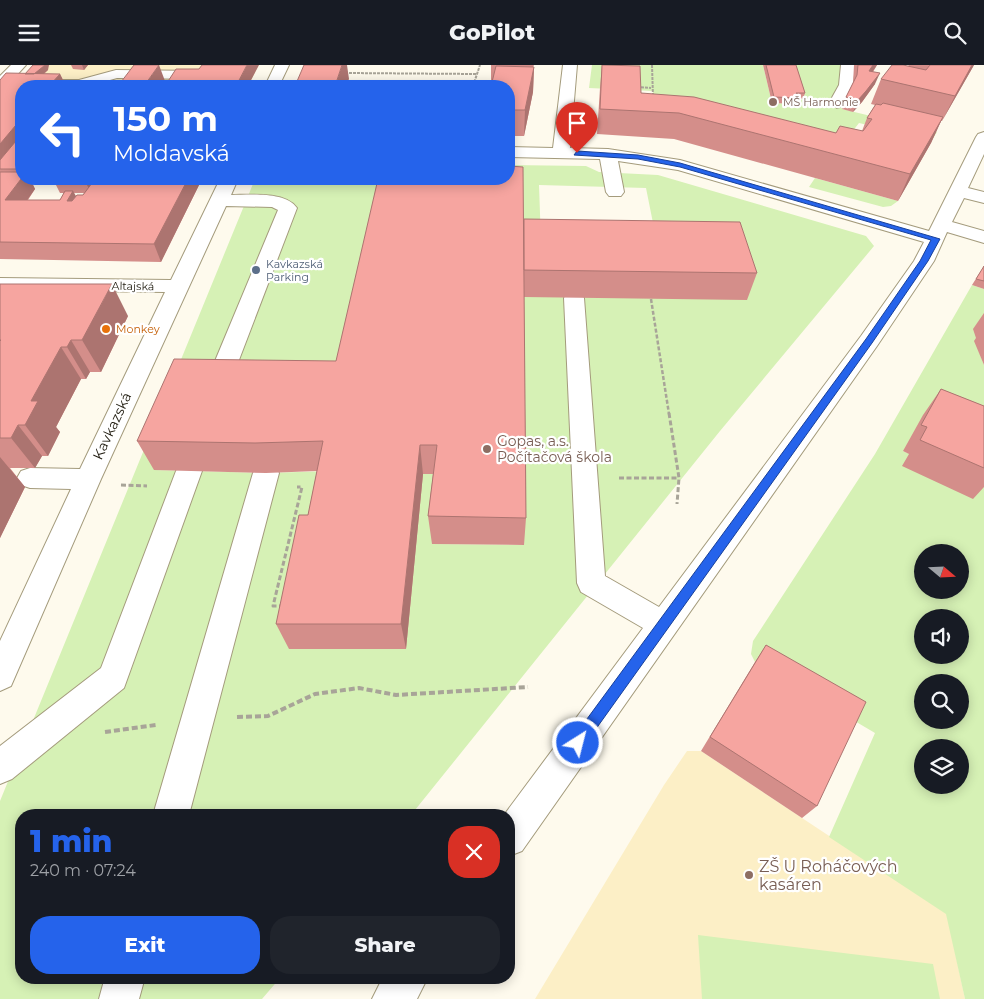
<!DOCTYPE html>
<html lang="en">
<head>
<meta charset="utf-8">
<style>
  body { margin:0; font-family:Montserrat,sans-serif; background:#20242c; color:#f1f3f6; height:100vh; display:flex; flex-direction:column; font-size:19px; white-space:nowrap }
  * { box-sizing:border-box; margin:0 }
  p { font-size:16px; color:#9ea1a6 }
  .icon { flex:none; width:28px; height:28px; fill:none; stroke:currentColor; stroke-width:2; stroke-linecap:round; stroke-linejoin:round }
  .map { position:relative; flex:1; overflow:hidden }
  .sheet { position:absolute; left:15px; top:744px; width:500px; height:175px; display:flex; flex-direction:column; background:#171b24; border-radius:20px; box-shadow:0 2px 12px #0003 }
  .sheet>* { flex:none }
  .top-card { position:absolute; left:15px; top:15px; width:500px; height:105px; border-radius:20px; box-shadow:0 2px 12px #0003; background:#2563eb; color:#fff; overflow:hidden }
  .needle { width:32px; rotate:109deg }
  .tools { position:absolute; left:914px; top:479px; display:grid; gap:10px }
  .tools a { display:grid; place-items:center; width:55px; height:55px; border-radius:50%; background:#171b24; box-shadow:0 2px 12px #0003; font-size:25px }
  .pin { position:absolute; display:grid; place-items:center; width:42px; height:42px; color:#fff; margin:-51px -21px; border-radius:50% 50% 50% 0; rotate:-45deg; box-shadow:0 0 5px #0007 }
  .pin .icon { rotate:45deg }
  .me { position:absolute; width:55px; margin:-28px; rotate:36deg; stroke-linejoin:round; filter:drop-shadow(0 0 4px #0008) }
  .turn { display:flex; align-items:center; gap:18px; height:105px; padding:0 15px; font-size:22px }
  .turn .icon { width:65px; height:65px; stroke-width:2.5 }
  .turn b { display:block; font-size:35px; line-height:42px }
  .round { display:grid; place-items:center; flex:none; width:52px; height:52px; border-radius:20px; background:#20242c }
  .head { display:flex; align-items:center; justify-content:space-between; height:85px; padding:0 15px }
  h1 { font-size:30px; font-weight:800; line-height:38px; color:#2563eb }
  .action { display:flex; gap:10px; margin-top:auto; padding:10px 15px }
  .action a { flex:1; height:58px; border-radius:20px; background:#2563eb; color:#fff; font-size:20px; font-weight:800; line-height:58px; text-align:center }
  .action a+a { background:#20242c; color:#f1f3f6 }
  header { display:flex; justify-content:space-between; align-items:center; height:65px; padding:0 15px; background:#171b24; font-size:22px; font-weight:800 }
  .map>svg:first-child { display:block }
</style>
</head>
<body>
<header><svg class="icon" aria-label="menu" viewBox="0 0 24 24"><path d="M4 6h16M4 12h16M4 18h16"/></svg>GoPilot<svg class="icon" aria-label="search" viewBox="0 0 24 24"><circle cx="10" cy="10" r="6"/><path d="M15 15l6 6"/></svg></header>
<div class="map">
<svg width="984" height="934" viewBox="0 0 984 934">
  <rect width="100%" height="100%" fill="#fefaed"/>
  <path fill="#fcefc6" d="M 41,0 L 259,0 L 248,21 L 22,21 Z
    M 687,686 L 701,686 L 947,849 L 965,934 L 535,934 L 664,720 Z"/>
  <path fill="#d6f1b5" fill-rule="evenodd" d="M 592,0 L 763,0 L 772,38 L 795,39 L 794,33 L 802,34 L 792,0 L 854,0 L 853,21 L 842,44 L 937,67 L 932,75 L 859,58 L 842,80 L 654,47 L 653,26 L 589,23 Z
    M 509,100 L 586,101 L 599,107 L 658,110 L 866,171 L 874,181 L 720,366 L 411,750 L 21,750 L 21,912 L 280,913 L 262,934 L 0,934 L 0,736 L 255,114 L 509,114 ZM 539,120 L 646,123 L 657,178 L 541,177 ZM 522,181 L 524,480 L 432,479 L 440,409 L 331,406 L 266,408 L 155,405 L 343,327 Z
    M 815,113 L 898,136 L 891,141 L 883,142 L 809,122 Z
    M 972,220 L 984,224 L 984,265 L 975,276 L 984,300 L 984,376 L 903,386 L 984,422 L 984,934 L 965,934 L 946,849 L 829,772 L 875,668 L 755,597 L 751,589 L 753,576 L 875,389 ZM 922,488 L 960,488 L 960,525 L 922,525 ZM 922,552 L 960,552 L 960,590 L 922,590 ZM 922,618 L 960,618 L 960,655 L 922,655 ZM 922,682 L 960,682 L 960,720 L 922,720 Z
    M 698,870 L 933,899 L 940,934 L 702,934 Z"/>
  <g fill="none" stroke-linecap="round" stroke-linejoin="round">
    <defs>
      <path id="minor" d="M 275,0 L 289,0 L 279,21 L 265,21 Z
        M 563,0 L 577,0 L 570,83 L 608,84 L 680,95 L 929,166 L 976,72 L 978,69 L 984,67 L 984,89 L 968,123 L 984,127 L 984,138 L 964,133 L 952,157 L 984,166 L 984,178 L 947,167 L 934,196 L 877,281 L 522,786 L 509,791 L 509,750 L 504,750 L 643,563 L 581,527 L 577,518 L 564,233 L 567,228 L 574,227 L 581,228 L 584,233 L 605,511 L 659,542 L 861,271 L 914,196 L 924,177 L 678,105 L 618,96 L 624,127 L 621,131 L 609,131 L 606,127 L 600,94 L 509,92 L 509,82 L 553,83 Z
        M 841,0 L 855,0 L 853,20 L 842,41 L 837,43 L 829,38 L 839,20 Z
        M 116,5 L 203,6 L 210,10 L 203,14 L 117,13 L 89,21 L 0,23 L 0,15 L 79,15 Z
        M 220,114 L 238,114 L 231,130 C 249,130 285,126 297,143 L 234,308 L 230,314 L 222,316 L 214,314 L 210,308 L 278,145 L 272,142 L 226,141 L 101,414 L 11,621 L 0,626 L 0,576 L 71,424 L 30,423 L 21,420 L 17,413 L 21,406 L 30,403 L 80,404 L 165,227 L 0,225 L 0,213 L 171,215 Z
        M 189,396 L 198,399 L 202,406 L 124,623 L 12,714 L 0,719 L 0,681 L 101,603 L 176,406 L 180,399 Z
        M 266,398 L 275,401 L 279,408 L 189,750 L 153,750 L 253,408 L 257,401 Z
        M 105,912 L 145,912 L 139,934 L 99,934 Z
        M 383,912 L 428,912 L 417,934 L 372,934 Z"/>
      <path id="major" d="M 11,0 L 26,0 L 5,23 L 0,24 L 0,11 Z"/>
    </defs>
    <use href="#minor" stroke="#a49b7c" stroke-width="2"/>
    <use href="#major" stroke="#a49b7c" stroke-width="2"/>
    <path stroke="#a8a498" stroke-width="2" stroke-dasharray="3 1" stroke-linecap="butt" d="M 652,0 L 653,32
      M 345,8 L 477,9
      M 473,21 L 480,0
      M 637,22 L 651,23"/>
    <path stroke="#a8a498" stroke-width="2.5" stroke-dasharray="4 2" stroke-linecap="butt" d="M 651,234 L 669,349"/>
    <path stroke="#a8a498" stroke-width="3" stroke-dasharray="5 2.5" stroke-linecap="butt" d="M 669,348 L 679,413 L 677,439
      M 619,413 L 679,413
      M 121,420 L 147,421
      M 284,541 L 273,541 L 302,422 L 297,422"/>
    <path stroke="#a8a498" stroke-width="4" stroke-dasharray="6 3" stroke-linecap="butt" d="M 237,652 L 268,651 L 315,629 L 359,623 L 396,630 L 528,622
      M 105,667 L 156,660"/>
    <use href="#minor" fill="#fff" fill-rule="evenodd"/>
    <use href="#major" fill="#fff" fill-rule="evenodd"/>
  </g>
  <path fill="#d48e8a" fill-rule="evenodd" d="M 71,0 L 88,0 L 84,5 L 73,4 Z
    M 491,0 L 534,0 L 533,2 L 534,2 L 533,27 L 524,71 L 509,71 L 509,21 L 491,21 Z
    M 602,0 L 641,28 L 836,68 L 862,66 L 867,53 L 875,40 L 871,39 L 881,14 L 908,1 L 909,0 L 974,0 L 942,56 L 941,56 L 931,78 L 898,136 L 674,74 L 597,69 L 600,23 Z
    M 763,0 L 796,0 L 805,28 L 803,34 L 798,34 L 796,39 L 772,38 Z
    M 854,0 L 877,0 L 873,7 L 875,19 L 862,37 L 853,47 L 842,44 L 846,32 L 853,18 Z
    M 48,5 L 44,9 L 60,9 L 66,21 L 21,21 L 21,114 L 47,114 L 44,115 L 31,115 L 35,124 L 28,135 L 60,135 L 64,128 L 60,128 L 53,114 L 97,114 L 104,115 L 104,114 L 202,114 L 161,197 L 0,194 L 0,15 L 25,9 ZM 74,128 L 84,128 L 83,130 L 76,131 Z
    M 524,154 L 757,208 L 747,235 L 524,232 L 526,453 L 524,480 L 432,479 L 428,451 L 433,409 L 423,409 L 406,584 L 289,584 L 276,559 L 308,450 L 317,406 L 266,408 L 154,405 L 137,376 L 336,296 Z
    M 984,201 L 984,224 L 972,220 Z
    M 0,219 L 128,251 L 101,307 L 90,307 L 86,314 L 81,314 L 56,362 L 60,367 L 48,391 L 42,391 L 35,403 L 10,403 L 25,422 L 0,473 Z
    M 984,248 L 984,300 L 974,276 L 976,273 L 973,264 Z
    M 941,324 L 984,341 L 984,422 L 973,434 L 902,401 L 909,389 L 903,386 L 923,350 Z
    M 766,580 L 817,741 L 802,753 L 701,686 L 755,597 Z"/>
  <path fill="#ac7470" d="M 45,0 L 49,0 L 48,5 L 36,15 L 33,9 Z
    M 82,0 L 88,0 L 84,5 Z
    M 159,0 L 165,16 L 161,21 L 144,21 Z
    M 247,0 L 259,0 L 248,21 L 236,21 Z
    M 342,0 L 347,0 L 349,14 L 346,21 L 335,21 Z
    M 873,0 L 877,0 L 875,3 L 865,17 L 869,6 Z
    M 972,0 L 974,0 L 942,56 L 955,31 Z
    M 534,2 L 533,27 L 524,71 L 525,45 Z
    M 880,8 L 875,19 L 862,37 L 853,47 L 858,35 Z
    M 60,9 L 66,21 L 49,21 Z
    M 943,52 L 931,78 L 898,136 L 910,109 Z
    M 21,54 L 21,88 L 0,104 L 0,79 Z
    M 21,114 L 30,114 L 35,124 L 15,152 L 5,135 Z
    M 84,114 L 97,114 L 98,117 L 91,128 Z
    M 188,114 L 202,114 L 161,197 L 154,179 Z
    M 73,126 L 82,143 L 67,136 Z
    M 112,219 L 128,251 L 101,307 L 82,275 Z
    M 71,275 L 90,307 L 86,314 L 67,282 Z
    M 61,282 L 81,314 L 56,362 L 60,367 L 48,391 L 25,360 L 31,336 Z
    M 18,360 L 42,391 L 35,403 L 11,373 Z
    M 420,380 L 423,409 L 406,584 L 401,559 Z
    M 0,392 L 25,422 L 0,473 Z"/>
  <path fill="#f6a5a0" stroke="#ac7470" d="M 33,0 L 45,0 L 34,9 L 25,9 Z
    M 134,0 L 159,0 L 144,21 L 118,21 Z
    M 202,0 L 247,0 L 236,21 L 165,21 L 176,4 L 199,4 Z
    M 304,0 L 342,0 L 335,21 L 295,21 Z
    M 602,0 L 640,1 L 641,28 L 694,32 L 836,68 L 840,61 L 863,66 L 872,54 L 867,53 L 876,39 L 881,40 L 883,38 L 943,52 L 910,109 L 679,48 L 600,44 Z
    M 766,0 L 796,0 L 805,28 L 796,28 L 798,33 L 774,32 Z
    M 858,0 L 873,0 L 869,6 L 880,8 L 866,26 L 858,35 L 846,32 L 857,10 Z
    M 892,0 L 903,0 L 926,5 L 930,0 L 972,0 L 955,31 L 881,14 Z
    M 496,1 L 534,2 L 525,45 L 509,45 L 509,21 L 491,21 Z
    M 6,8 L 60,9 L 49,21 L 21,21 L 21,54 L 0,79 L 0,15 Z
    M 21,70 L 21,104 L 0,104 L 0,95 Z
    M 509,101 L 523,102 L 526,453 L 428,451 L 437,380 L 420,380 L 401,559 L 276,559 L 299,450 L 308,450 L 323,376 L 255,378 L 137,376 L 174,294 L 336,296 L 378,114 L 509,114 Z
    M 0,107 L 21,107 L 21,114 L 5,135 L 60,135 L 65,126 L 73,126 L 67,136 L 72,136 L 77,130 L 83,130 L 95,114 L 188,114 L 154,179 L 0,177 Z
    M 524,154 L 740,157 L 757,208 L 524,205 Z
    M 984,201 L 984,216 L 976,214 Z
    M 0,219 L 112,219 L 82,275 L 71,275 L 67,282 L 61,282 L 31,336 L 38,336 L 25,360 L 18,360 L 11,373 L 0,373 L 0,276 L 1,275 L 0,275 Z
    M 941,324 L 984,341 L 984,403 L 920,375 L 927,362 L 921,360 Z
    M 766,580 L 866,637 L 817,741 L 710,672 Z"/>
  <path fill="#2563eb" stroke="#184099" d="M 577,86 L 638,90 L 680,98 L 940,174 L 928,196 L 872,278 L 583,682 L 578,684 L 573,682 L 571,678 L 573,673 L 866,274 L 920,196 L 931,175 L 680,102 L 638,94 L 574,90 Z"/>
  <g fill="#8d6e63" stroke="#fff" stroke-width="2">
    <circle cx="773" cy="37" r="5"/>
    <circle cx="487" cy="384" r="5"/>
    <circle cx="749" cy="810" r="5"/>
  </g>
  <circle fill="#5c6f8a" stroke="#fff" stroke-width="2" cx="256" cy="205" r="5"/>
  <circle fill="#e8710a" stroke="#fff" stroke-width="2" cx="106" cy="264" r="5"/>
  <g text-anchor="middle" dominant-baseline="central" stroke-width="4.5" stroke-linejoin="round" paint-order="stroke">
    <g font-size="11" fill="#785e54" stroke="#fff" text-anchor="start">
      <text x="783" y="37">MŠ Harmonie</text>
    </g>
    <g font-size="11" fill="#4e5e75" stroke="#fff" text-anchor="start">
      <text x="266" y="199">Kavkazská<tspan x="266" dy="13">Parking</tspan></text>
    </g>
    <g font-size="11" fill="#201c10" stroke="#fff">
      <text transform="translate(133 221) rotate(1)">Altajská</text>
    </g>
    <g font-size="11" fill="#c56008" stroke="#fff" text-anchor="start">
      <text x="116" y="264">Monkey</text>
    </g>
    <g font-size="14" fill="#201c10" stroke="#fff">
      <text transform="translate(112 361) rotate(-65)">Kavkazská</text>
    </g>
    <g font-size="14" fill="#785e54" stroke="#fff" text-anchor="start">
      <text x="497" y="376">Gopas, a.s.<tspan x="497" dy="16">Počítačová škola</tspan></text>
    </g>
    <g font-size="16" fill="#785e54" stroke="#fff" text-anchor="start">
      <text x="759" y="801">ZŠ U Roháčových<tspan x="759" dy="18">kasáren</tspan></text>
    </g>
  </g>
</svg>
<div class="tools">
<a><svg class="needle" viewBox="-14 -14 28 28"><path d="M0-13l5 13h-10z" fill="#e53935"/><path d="M0 13l5-13h-10z" fill="#9ea1a6"/></svg></a>
<a><svg class="icon" aria-label="sound" viewBox="0 0 24 24"><path d="M4 9h4l5-4v14l-5-4H4zM17 9q2 3 0 6"/></svg></a>
<a><svg class="icon" aria-label="search" viewBox="0 0 24 24"><circle cx="10" cy="10" r="6"/><path d="M15 15l6 6"/></svg></a>
<a><svg class="icon" aria-label="layers" viewBox="0 0 24 24"><path d="M12 4l9 5-9 5-9-5zM3 14l9 5 9-5"/></svg></a>
</div>
<div class="pin" style="left:577px;top:88px;background:#d93025"><svg class="icon" aria-label="arrive" viewBox="0 0 24 24"><path d="M6 21V4h12l-3 4 3 4H6"/></svg></div>
<svg class="me" style="left:578px;top:678px" viewBox="-20 -20 40 40"><circle r="17" fill="#2563eb" stroke="#fff" stroke-width="3"/><path d="M0-11L8 9 0 5-8 9z" fill="#fff"/></svg>
<div class="top-card">
<div class="turn"><svg class="icon" aria-label="left" viewBox="0 0 24 24"><path d="M17 20v-9H6M10 6l-5 5 5 5"/></svg><div><b>150 m</b>Moldavská</div></div>
</div>
<section class="sheet">
<div class="head"><div><h1>1 min</h1><p>240 m · 07:24</p></div><a class="round" style="background:#d93025;color:#fff"><svg class="icon" aria-label="close" viewBox="0 0 24 24"><path d="M6 6l12 12M18 6L6 18"/></svg></a></div>
<div class="action"><a>Exit</a><a>Share</a></div>
</section>
</div>
</body>
</html>
